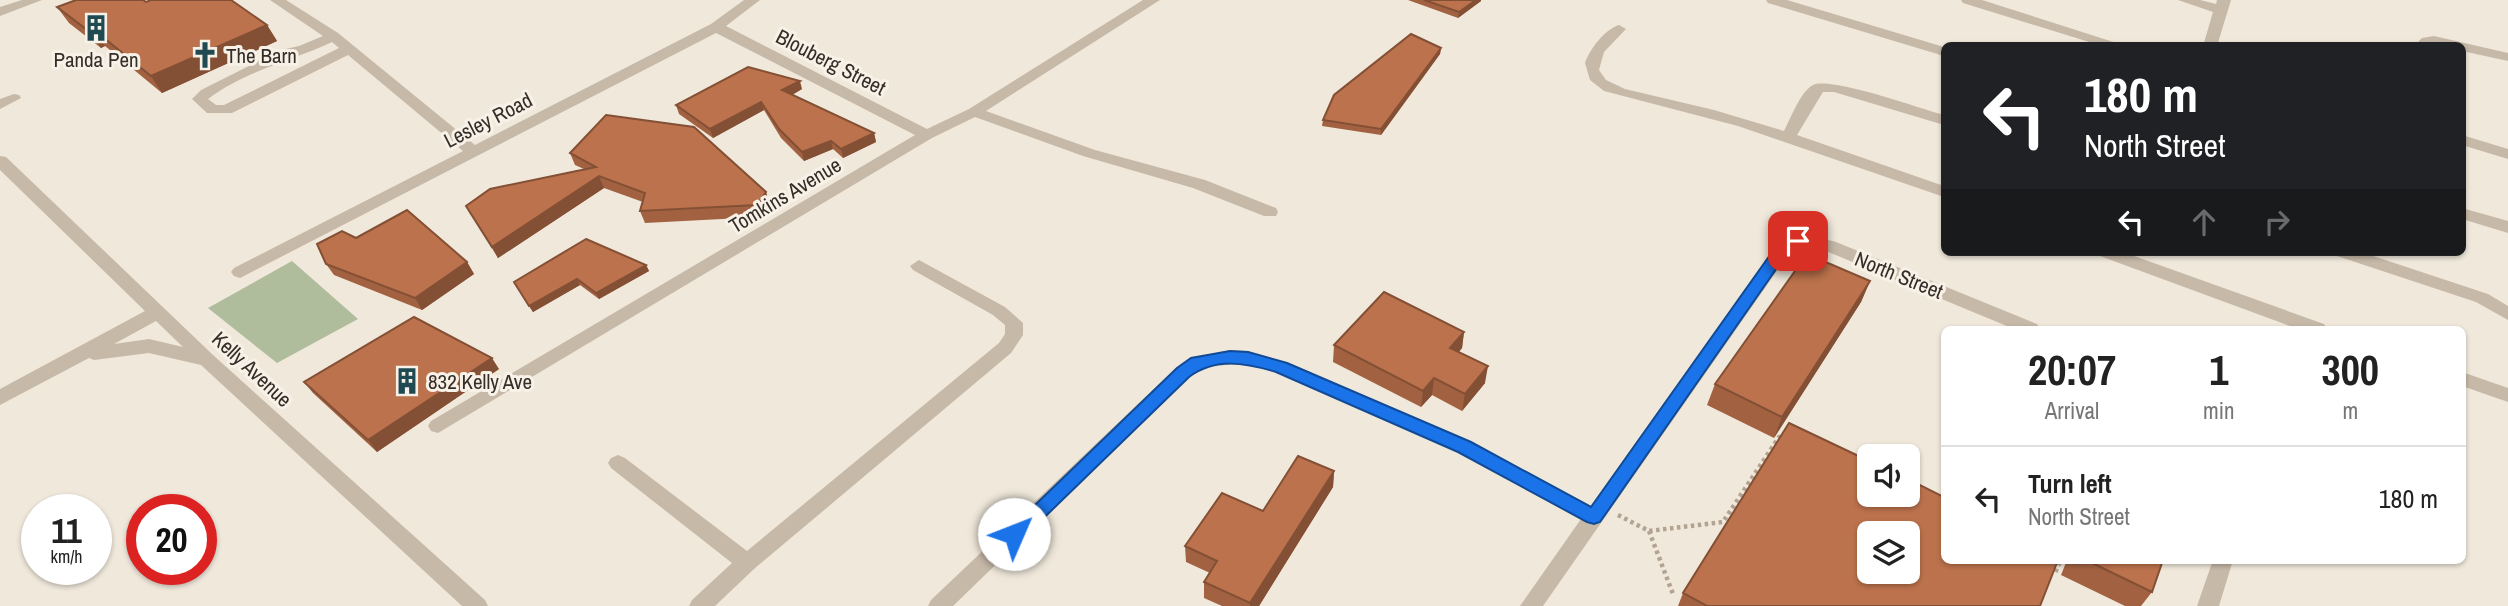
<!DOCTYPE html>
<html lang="en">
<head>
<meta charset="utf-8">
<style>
  body { margin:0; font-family:"Archivo Narrow",sans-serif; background:#f2f2f2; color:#222; height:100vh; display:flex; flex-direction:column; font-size:26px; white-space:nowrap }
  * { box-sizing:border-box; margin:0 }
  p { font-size:23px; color:#767676 }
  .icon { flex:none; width:38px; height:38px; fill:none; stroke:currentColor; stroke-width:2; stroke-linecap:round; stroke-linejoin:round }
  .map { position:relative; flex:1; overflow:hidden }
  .details { position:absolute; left:1941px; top:326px; width:525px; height:238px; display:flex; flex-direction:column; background:#fff; border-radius:10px; box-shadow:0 2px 5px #0004 }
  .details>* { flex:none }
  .banner { position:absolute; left:1941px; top:42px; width:525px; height:214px; border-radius:10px; box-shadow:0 2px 5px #0004; background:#202124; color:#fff; overflow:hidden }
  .controls { position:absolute; left:1857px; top:444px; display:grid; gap:14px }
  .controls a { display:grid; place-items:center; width:63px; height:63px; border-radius:10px; background:#fff; box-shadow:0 2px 5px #0004; font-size:35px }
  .speed { position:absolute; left:21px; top:494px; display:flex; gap:14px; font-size:35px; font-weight:700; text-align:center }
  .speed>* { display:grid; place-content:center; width:91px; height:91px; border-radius:50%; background:#fff; box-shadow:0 2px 5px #0004; line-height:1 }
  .speed small { font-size:18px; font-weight:400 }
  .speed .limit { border:10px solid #d22; background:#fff; color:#111 }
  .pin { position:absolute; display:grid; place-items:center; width:60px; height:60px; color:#fff; margin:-30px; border-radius:14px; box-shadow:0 4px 10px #0006 }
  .me { position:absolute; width:77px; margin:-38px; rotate:46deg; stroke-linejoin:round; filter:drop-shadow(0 0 5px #0008) }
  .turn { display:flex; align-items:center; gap:24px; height:147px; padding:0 28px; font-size:32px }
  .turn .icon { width:91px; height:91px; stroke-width:2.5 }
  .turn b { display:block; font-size:49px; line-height:60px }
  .lanes { display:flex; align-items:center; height:66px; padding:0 28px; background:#0003; justify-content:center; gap:35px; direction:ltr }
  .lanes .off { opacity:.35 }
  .eta { display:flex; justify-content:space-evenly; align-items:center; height:119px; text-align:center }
  .eta b { font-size:42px; font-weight:700; line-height:49px }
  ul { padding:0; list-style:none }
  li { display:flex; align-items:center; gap:21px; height:105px; padding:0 28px; border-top:2px solid #e0e0e0 }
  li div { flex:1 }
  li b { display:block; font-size:26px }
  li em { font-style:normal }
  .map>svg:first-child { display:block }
</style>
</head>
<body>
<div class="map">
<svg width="2508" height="606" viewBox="0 0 2508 606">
  <rect width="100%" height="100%" fill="#f0e8db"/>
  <path fill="#afbd9c" d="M 292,261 L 358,319 L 277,363 L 208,308 Z"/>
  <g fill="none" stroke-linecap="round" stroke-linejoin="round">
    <path stroke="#b2a392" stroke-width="4.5" stroke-dasharray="3.5 3.5" stroke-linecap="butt" d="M 1618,515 L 1649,531 L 1723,522 L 1779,437 L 1782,438
      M 1649,531 L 1673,594
      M 2050,570 L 2055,573 L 2061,560"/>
    <path fill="#c7b9a8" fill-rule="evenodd" d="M 22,0 L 42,0 L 0,16 L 0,7 Z
      M 270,0 L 286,0 L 338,33 L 475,145 L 711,24 L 744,0 L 760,0 L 726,26 L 927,129 L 969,109 L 1143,0 L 1160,0 L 986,111 L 1095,150 L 1205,180 L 1276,208 L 1278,212 L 1276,216 L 1264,216 L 1193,188 L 1083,156 L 975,117 L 932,138 L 438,433 L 431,431 L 428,426 L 431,421 L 915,135 L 716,33 L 240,278 L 234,276 L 231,272 L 234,268 L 463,151 L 348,55 L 232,113 L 207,113 L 192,99 L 201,90 L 281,50 L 299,46 L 323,36 ZM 332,42 L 339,48 L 224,105 L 216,105 L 208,99 C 244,71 292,61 332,42 Z
      M 1766,0 L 1787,0 L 1944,47 L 1944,56 L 1768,3 Z
      M 1961,0 L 1982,0 L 2126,46 L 2102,46 L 1963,3 Z
      M 2178,0 L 2200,0 L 2216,4 L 2217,0 L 2231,0 L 2217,46 L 2203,46 L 2213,12 Z
      M 1619,25 L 1626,29 L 1604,52 L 1599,70 L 1606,80 L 1625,89 L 1714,110 L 1784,131 C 1791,118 1800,92 1813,85 C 1830,76 1922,109 1944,115 L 1944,125 L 1834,92 L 1823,92 L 1797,135 L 1944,186 L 1944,197 L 1738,126 L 1604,91 L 1590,80 L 1585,63 C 1590,49 1604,30 1619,25 Z
      M 2434,36 L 2508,53 L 2508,61 L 2462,51 L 2462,46 L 2414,46 L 2422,38 Z
      M 14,94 L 19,95 L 21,98 L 0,109 L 0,99 Z
      M 2462,135 L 2508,149 L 2508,159 L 2462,145 Z
      M 0,156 L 6,157 L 213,355 L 485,600 L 488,606 L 462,606 L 201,365 L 149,353 L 94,360 L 89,358 L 0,405 L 0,389 L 145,311 L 0,170 ZM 156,321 L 183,347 L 149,339 L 114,344 Z
      M 2462,208 L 2508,221 L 2508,233 L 2462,219 Z
      M 1813,236 L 1836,242 L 2037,324 L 2040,329 L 2014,329 L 1826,251 L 1813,248 L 1793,248 L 1543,606 L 1520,606 L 1581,519 L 1457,452 L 1276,372 C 1246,364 1217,359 1189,377 L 953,606 L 928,606 L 931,600 L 1177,367 L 1191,358 L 1230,350 L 1248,351 L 1287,362 L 1471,442 L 1591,506 L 1775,247 L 1789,237 Z
      M 2098,252 L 2123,252 L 2324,324 L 2327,329 L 2298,329 L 2100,256 Z
      M 2335,252 L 2361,252 L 2488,294 L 2508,306 L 2508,320 L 2476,302 L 2337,256 Z
      M 919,260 L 1005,307 L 1023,323 L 1023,335 L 1011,353 L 754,569 L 715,606 L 689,606 L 692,600 L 732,563 L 611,468 L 608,463 L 611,458 L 618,455 L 625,458 L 747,551 L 999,343 L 1005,334 L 1005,325 L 993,315 L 913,270 L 910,266 Z
      M 2462,372 L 2508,388 L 2508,402 L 2462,386 Z
      M 2213,560 L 2233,560 L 2219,606 L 2197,606 Z"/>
  </g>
  <path fill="#a26241" d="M 1408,0 L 1481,0 L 1481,1 L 1458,18 Z
    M 146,2 L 267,25 L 277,41 L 162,93 L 105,46 L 101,48 L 69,23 L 57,7 Z
    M 1441,48 L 1440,54 L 1381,135 L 1322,126 L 1323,120 Z
    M 802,89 L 792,95 L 874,133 L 876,142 L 843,158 L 833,149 L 804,161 L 781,138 L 764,110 L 713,138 L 679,114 L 676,105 Z
    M 570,153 L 766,192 L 769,204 L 761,217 L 645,223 L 640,211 L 643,202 L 604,188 L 498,258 L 466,206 L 584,169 L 575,165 Z
    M 356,238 L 467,262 L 474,274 L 422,310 L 334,275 L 326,264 Z
    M 646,265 L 649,271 L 599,299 L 580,285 L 533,312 L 514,282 Z
    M 1870,281 L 1861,302 L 1774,438 L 1707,405 L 1715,384 Z
    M 1464,332 L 1462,348 L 1459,352 L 1485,383 L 1462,411 L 1432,395 L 1421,407 L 1333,362 L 1334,345 Z
    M 499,369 L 377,452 L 313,393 L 304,382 Z
    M 1334,471 L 1333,487 L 1259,606 L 1222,606 L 1204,598 L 1204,582 L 1210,573 L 1186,562 L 1185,546 L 1263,511 Z
    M 2067,560 L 2163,560 L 2152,592 L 2141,606 L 2125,606 L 2061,575 Z
    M 1683,593 L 2040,606 L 1678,606 Z"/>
  <path fill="#845035" d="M 1476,0 L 1481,0 L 1481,1 L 1458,18 L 1459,12 Z
    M 267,25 L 277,41 L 162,93 L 151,76 Z
    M 94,30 L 105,46 L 101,48 L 90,32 Z
    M 1441,48 L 1440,54 L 1381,135 L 1381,129 Z
    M 800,81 L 802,89 L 785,99 L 782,90 Z
    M 761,102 L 764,110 L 713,138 L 710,129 Z
    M 874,133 L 876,142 L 843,158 L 841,149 Z
    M 831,141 L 833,149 L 804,161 L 802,152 Z
    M 599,176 L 604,188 L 498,258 L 492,247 Z
    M 766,192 L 769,204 L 761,217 L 757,205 Z
    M 467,262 L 474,274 L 422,310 L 415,298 Z
    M 646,265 L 649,271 L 599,299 L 596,293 Z
    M 577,279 L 580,285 L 533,312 L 529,306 Z
    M 1870,281 L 1861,302 L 1774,438 L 1782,417 Z
    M 1464,332 L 1462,348 L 1448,364 L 1450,348 Z
    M 492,358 L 499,369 L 377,452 L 368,440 Z
    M 1488,366 L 1485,383 L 1462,411 L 1465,394 Z
    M 1434,378 L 1432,395 L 1421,407 L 1423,391 Z
    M 1334,471 L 1333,487 L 1259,606 L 1250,606 L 1250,603 Z"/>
  <path fill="#bc724c" stroke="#845035" stroke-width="2" fill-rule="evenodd" d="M 76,0 L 143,0 L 146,2 L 151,0 L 231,0 L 267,25 L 151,76 L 94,30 L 90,32 L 57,7 Z
    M 1424,0 L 1476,0 L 1459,12 Z
    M 1411,34 L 1441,48 L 1381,129 L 1323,120 L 1334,95 Z
    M 748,67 L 800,81 L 782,90 L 874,133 L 841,149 L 831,141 L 802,152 L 779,129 L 761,102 L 710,129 L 676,105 Z
    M 606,115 L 694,127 L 766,192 L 757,205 L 640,211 L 645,193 L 599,176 L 492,247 L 466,206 L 490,189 L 596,167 L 570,153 Z
    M 407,210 L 467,262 L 415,298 L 326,264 L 317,244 L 342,231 L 356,238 Z
    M 586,239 L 646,265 L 596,293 L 577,279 L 529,306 L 514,282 Z
    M 1807,254 L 1870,281 L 1782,417 L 1715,384 Z
    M 1384,292 L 1464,332 L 1450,348 L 1488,366 L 1465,394 L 1434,378 L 1423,391 L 1334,345 Z
    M 414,317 L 492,358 L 368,440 L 304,382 Z
    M 1789,423 L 1869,461 L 1869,495 L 1908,495 L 1908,479 L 1944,497 L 1944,560 L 2058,560 L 2040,606 L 1707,606 L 1683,593 ZM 1869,534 L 1908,534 L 1908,572 L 1869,572 Z
    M 1298,456 L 1334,471 L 1250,603 L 1204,582 L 1217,561 L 1185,546 L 1222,493 L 1263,511 Z
    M 2086,560 L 2163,560 L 2152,592 Z"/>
  <path fill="#1a73e8" stroke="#114b97" stroke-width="2" d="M 1798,236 L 1804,237 L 1806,241 L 1804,245 L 1794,247 L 1786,255 L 1600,522 L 1594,524 L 1587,522 L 1458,452 L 1276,372 C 1246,363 1216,357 1189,377 L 1021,540 L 1014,542 L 1007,540 L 1005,534 L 1177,368 L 1191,358 L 1230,351 L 1248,352 L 1287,363 L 1471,442 L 1591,507 L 1775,248 L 1784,240 Z"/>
  <defs>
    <symbol id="building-bare" viewBox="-9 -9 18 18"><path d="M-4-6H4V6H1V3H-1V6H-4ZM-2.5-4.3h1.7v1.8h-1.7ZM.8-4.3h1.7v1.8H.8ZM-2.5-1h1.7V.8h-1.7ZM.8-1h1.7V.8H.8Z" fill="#204a52" stroke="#f8f1e7" stroke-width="2.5" paint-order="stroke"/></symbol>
    <symbol id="church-bare" viewBox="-9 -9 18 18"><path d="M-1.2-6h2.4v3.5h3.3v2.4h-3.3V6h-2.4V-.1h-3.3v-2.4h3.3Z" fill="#204a52" stroke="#f8f1e7" stroke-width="2.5" paint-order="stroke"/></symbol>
  </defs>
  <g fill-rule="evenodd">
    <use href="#building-bare" x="77" y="9" width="38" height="38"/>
    <use href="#church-bare" x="186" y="36" width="38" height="38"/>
    <use href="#building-bare" x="388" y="362" width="38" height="38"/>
  </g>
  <g text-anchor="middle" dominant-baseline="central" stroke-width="6" stroke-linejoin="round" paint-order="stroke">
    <g font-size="21" fill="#342d28" stroke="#f8f1e7" text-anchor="start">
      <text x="226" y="55">The Barn</text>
      <text x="96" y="59" text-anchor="middle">Panda Pen</text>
      <text x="428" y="381">832 Kelly Ave</text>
    </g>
    <g font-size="21" fill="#342d28" stroke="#f8f1e7">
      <text transform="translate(831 62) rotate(27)">Blouberg Street</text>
      <text transform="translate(488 120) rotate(-27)">Lesley Road</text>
      <text transform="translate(785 195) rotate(-31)">Tomkins Avenue</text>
      <text transform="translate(1899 275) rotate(22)">North Street</text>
      <text transform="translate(252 369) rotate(43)">Kelly Avenue</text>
    </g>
  </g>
</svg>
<div class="controls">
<a><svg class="icon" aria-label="sound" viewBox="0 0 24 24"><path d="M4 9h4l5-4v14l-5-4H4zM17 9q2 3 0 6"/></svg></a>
<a><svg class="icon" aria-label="layers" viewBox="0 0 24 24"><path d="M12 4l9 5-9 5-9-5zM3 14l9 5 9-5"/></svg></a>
</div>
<div class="speed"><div>11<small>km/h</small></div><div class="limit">20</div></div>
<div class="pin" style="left:1798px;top:241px;background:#d93025"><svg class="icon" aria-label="arrive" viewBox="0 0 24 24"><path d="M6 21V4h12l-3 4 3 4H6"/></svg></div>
<svg class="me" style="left:1014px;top:534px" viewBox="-20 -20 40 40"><circle r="19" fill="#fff"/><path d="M0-13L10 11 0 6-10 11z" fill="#1a73e8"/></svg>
<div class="banner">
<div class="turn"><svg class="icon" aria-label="left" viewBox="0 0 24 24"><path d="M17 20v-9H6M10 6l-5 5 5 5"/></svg><div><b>180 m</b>North Street</div></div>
<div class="lanes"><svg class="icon" aria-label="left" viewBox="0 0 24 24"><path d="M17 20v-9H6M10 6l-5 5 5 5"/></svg><svg class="icon off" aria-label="ahead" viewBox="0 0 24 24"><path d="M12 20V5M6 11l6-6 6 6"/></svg><svg class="icon off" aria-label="right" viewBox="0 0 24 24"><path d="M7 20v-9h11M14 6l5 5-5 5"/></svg></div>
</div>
<section class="details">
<div class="eta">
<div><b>20:07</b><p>Arrival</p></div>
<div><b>1</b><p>min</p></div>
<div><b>300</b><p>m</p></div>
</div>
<ul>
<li><svg class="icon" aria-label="left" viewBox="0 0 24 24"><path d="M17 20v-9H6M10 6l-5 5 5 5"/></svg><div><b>Turn left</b><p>North Street</p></div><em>180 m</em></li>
</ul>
</section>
</div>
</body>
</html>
